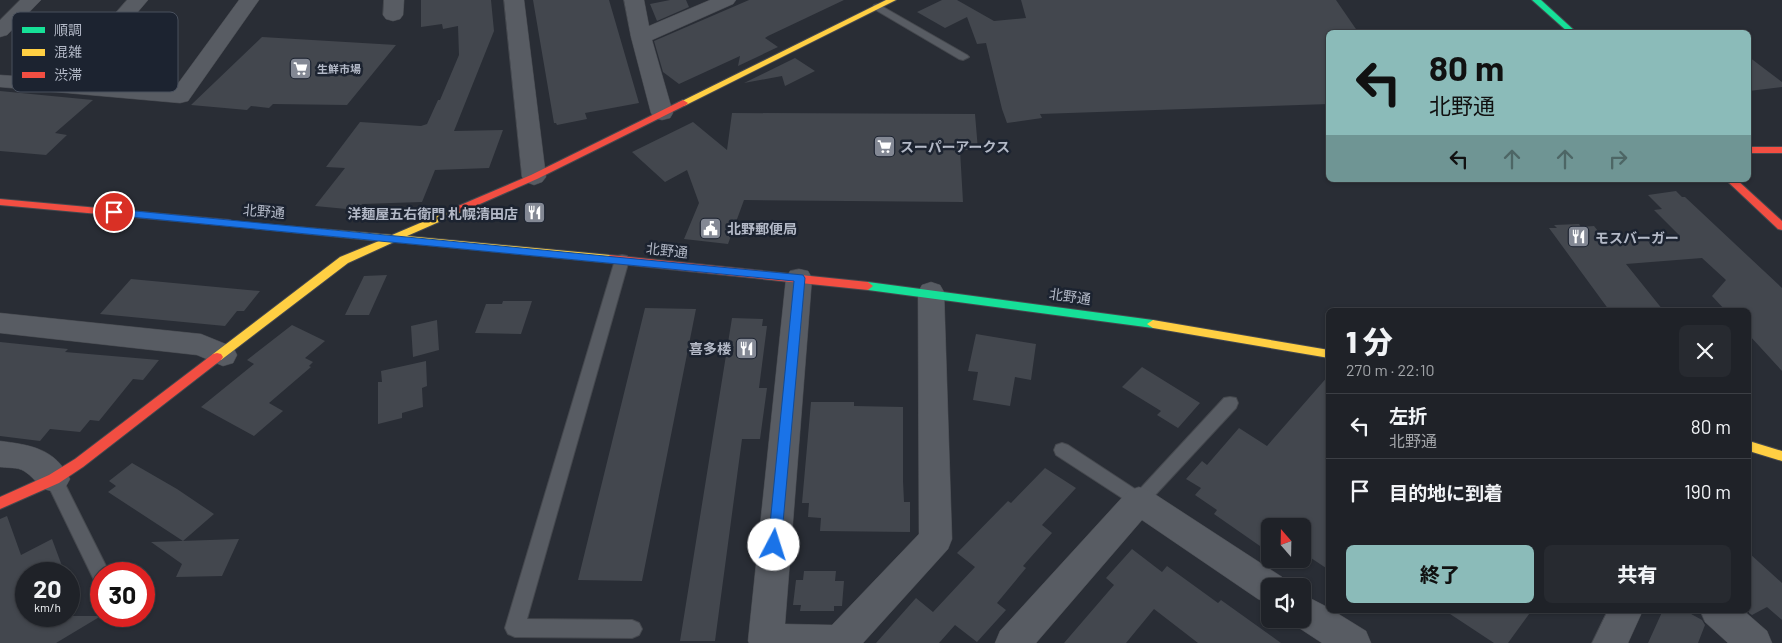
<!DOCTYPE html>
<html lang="ja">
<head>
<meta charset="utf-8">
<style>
  body { margin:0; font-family:Barlow,"Noto Sans JP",sans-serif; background:#272a30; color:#f1f3f6; height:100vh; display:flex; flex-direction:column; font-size:19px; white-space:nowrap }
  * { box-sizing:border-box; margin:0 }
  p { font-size:16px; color:#a1a4a8 }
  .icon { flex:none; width:28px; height:28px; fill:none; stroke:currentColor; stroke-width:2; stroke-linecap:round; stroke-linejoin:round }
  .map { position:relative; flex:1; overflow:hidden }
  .drawer { position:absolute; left:1326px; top:308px; width:425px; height:305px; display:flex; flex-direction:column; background:#1f2228; border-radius:8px; box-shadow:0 1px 4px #0004,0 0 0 1px #3c3f45 }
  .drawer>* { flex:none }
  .top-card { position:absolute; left:1326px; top:30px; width:425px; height:152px; border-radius:8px; box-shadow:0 1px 4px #0004,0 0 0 1px #3c3f45; background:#8bbbb9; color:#111; overflow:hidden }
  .needle { width:32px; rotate:340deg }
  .fabs { position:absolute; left:1261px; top:518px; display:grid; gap:10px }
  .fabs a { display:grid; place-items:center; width:50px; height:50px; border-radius:8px; background:#1f2228; box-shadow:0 1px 4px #0004,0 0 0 1px #3c3f45; font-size:25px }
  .speed { position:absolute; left:15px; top:562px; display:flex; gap:10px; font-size:25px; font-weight:700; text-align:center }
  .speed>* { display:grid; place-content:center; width:65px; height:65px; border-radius:50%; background:#1f2228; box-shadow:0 1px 4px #0004,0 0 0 1px #3c3f45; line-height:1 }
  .speed small { font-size:12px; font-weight:400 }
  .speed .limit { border:8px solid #d22; background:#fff; color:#111 }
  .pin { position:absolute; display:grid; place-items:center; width:42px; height:42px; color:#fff; margin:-21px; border:2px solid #fff; border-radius:50%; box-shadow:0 1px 5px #0007 }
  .me { position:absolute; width:55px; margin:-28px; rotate:5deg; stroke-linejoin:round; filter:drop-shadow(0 0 4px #0008) }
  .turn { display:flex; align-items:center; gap:18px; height:105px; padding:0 20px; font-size:22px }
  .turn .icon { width:65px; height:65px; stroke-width:2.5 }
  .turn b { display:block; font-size:35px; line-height:42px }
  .lanes { display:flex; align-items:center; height:48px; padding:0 20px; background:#0003; justify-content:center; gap:25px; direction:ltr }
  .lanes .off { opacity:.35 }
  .round { display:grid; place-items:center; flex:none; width:52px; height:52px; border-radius:8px; background:#272a30 }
  .summary { display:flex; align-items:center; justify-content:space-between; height:85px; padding:0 20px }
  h1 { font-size:30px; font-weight:800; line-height:38px }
  .cta { display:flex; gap:10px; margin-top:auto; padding:10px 20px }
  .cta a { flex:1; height:58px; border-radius:8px; background:#8bbbb9; color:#111; font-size:20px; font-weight:800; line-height:58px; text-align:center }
  .cta a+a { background:#272a30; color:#f1f3f6 }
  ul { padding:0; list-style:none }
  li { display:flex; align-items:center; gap:15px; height:65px; padding:0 20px; border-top:1px solid #3c3f45 }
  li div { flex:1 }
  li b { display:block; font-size:19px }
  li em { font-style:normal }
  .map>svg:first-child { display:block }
</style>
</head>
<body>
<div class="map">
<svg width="1782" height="643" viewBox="0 0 1782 643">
  <rect width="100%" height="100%" fill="#292d35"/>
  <path fill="#43474e" d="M 421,0 L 491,0 L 494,31 L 454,131 L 503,130 L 489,168 L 435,170 L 422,202 L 362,204 L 357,210 L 315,206 L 345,168 L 326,167 L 360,122 L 421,126 L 427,124 L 438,100 L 440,100 L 459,55 L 458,26 L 443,29 L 442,24 L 421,27 Z
    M 533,0 L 609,0 L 639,103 L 585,113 L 587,119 L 557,125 L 556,123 L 554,123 Z
    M 670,0 L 686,0 L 689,7 L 657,21 L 650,4 Z
    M 749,0 L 844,0 L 768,36 L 765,38 L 778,47 L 738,66 L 740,56 L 679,84 L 663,72 L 654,41 Z
    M 942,0 L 957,0 L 994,21 L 1026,18 L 1021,0 L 1336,0 L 1358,32 L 1329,32 L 1329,104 L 1040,114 L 1042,118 L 1007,123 L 1002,109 L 986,43 L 977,44 L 967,17 L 945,28 L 917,12 Z
    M 262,37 L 396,45 L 347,105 L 273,104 L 269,108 L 251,106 L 247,110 L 191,105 Z
    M 1749,57 L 1782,82 L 1782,87 L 1749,91 Z
    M 795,58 L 815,71 L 785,86 L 782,76 L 744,83 Z
    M 0,91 L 93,100 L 55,133 L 67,135 L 46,155 L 0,151 Z
    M 732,113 L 975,114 L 978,150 L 960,150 L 963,202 L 744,200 L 728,244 L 684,239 L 699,203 L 687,170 L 665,182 L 632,152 L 693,122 L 727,150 Z
    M 1676,191 L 1682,197 L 1685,197 L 1782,288 L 1782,371 L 1749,335 L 1749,310 L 1725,310 L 1712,296 L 1726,280 L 1702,258 L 1626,264 L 1663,310 L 1609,310 L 1549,228 L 1557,228 L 1554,225 L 1579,224 L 1581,227 L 1594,226 L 1606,241 L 1678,234 L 1654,210 L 1662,209 L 1648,195 Z
    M 387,275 L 369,315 L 345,315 L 364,276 Z
    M 131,279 L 260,291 L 244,311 L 237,311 L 225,326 L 100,314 Z
    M 503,301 L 532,301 L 521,334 L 475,333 L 486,304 L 502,304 Z
    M 645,308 L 696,309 L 642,581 L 578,580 Z
    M 732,318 L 763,319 L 762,326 L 767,326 L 759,388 L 767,388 L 760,439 L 742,439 L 715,641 L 680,641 Z
    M 437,320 L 439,350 L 413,357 L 411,326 Z
    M 292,325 L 325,341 L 305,358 L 313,362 L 309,366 L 311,367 L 269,403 L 283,411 L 254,436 L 201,407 L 254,364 L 247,360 Z
    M 976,334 L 1036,344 L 1031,380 L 1015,377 L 1010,406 L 973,400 L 978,372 L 968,371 Z
    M 0,342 L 68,349 L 65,352 L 159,360 L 143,380 L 133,379 L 99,421 L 90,420 L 80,432 L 50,429 L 40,441 L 0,436 Z
    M 426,361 L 427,386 L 422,388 L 423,407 L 402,413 L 402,418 L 378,424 L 378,382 L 382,382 L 381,371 Z
    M 1142,367 L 1200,403 L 1178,428 L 1157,415 L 1161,411 L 1122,387 Z
    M 1329,375 L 1329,570 L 1302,552 L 1302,526 L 1270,526 L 1270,553 L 1214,514 L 1217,510 L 1195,495 L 1201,488 L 1186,479 L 1202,461 L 1207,465 L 1239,428 L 1267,446 Z
    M 811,402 L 854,402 L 854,406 L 903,407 L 903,481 L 904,502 L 910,502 L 910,532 L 820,531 L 821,518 L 808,517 L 809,503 L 802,503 Z
    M 132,463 L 177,489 L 214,514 L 183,541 L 108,492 L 116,486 L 109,481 Z
    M 1045,468 L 1076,488 L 1042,525 L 1052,533 L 1023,566 L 1026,568 L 997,603 L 1006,610 L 977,642 L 955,625 L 939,643 L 876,643 L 916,598 L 933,612 L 975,567 L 957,553 L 1008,501 L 1011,503 Z
    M 7,516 L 21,555 L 52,539 L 65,574 L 26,574 L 26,616 L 101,616 L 56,643 L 0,643 L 0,519 Z
    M 239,539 L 222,576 L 176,577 L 182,564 L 151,542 Z
    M 1132,549 L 1162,572 L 1167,566 L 1218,603 L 1221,600 L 1281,643 L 1198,643 L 1154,609 L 1126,643 L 1064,643 L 1114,585 L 1106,578 Z
    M 1749,553 L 1782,583 L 1782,620 L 1767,607 L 1752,615 L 1749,613 Z
    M 804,571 L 836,571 L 835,581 L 844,581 L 842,606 L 834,606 L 834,611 L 800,611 L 801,605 L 793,605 L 796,580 L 803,580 Z
    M 1444,610 L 1532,610 L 1508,643 L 1494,643 Z
    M 1663,610 L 1684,610 L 1702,620 L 1705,625 L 1698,643 L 1648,643 Z"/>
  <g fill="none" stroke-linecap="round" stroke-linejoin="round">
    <defs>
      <path id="lane" d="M 878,4 L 967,55 L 969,57 L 963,60 L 959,59 L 874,9 L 873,7 L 874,5 Z
        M 622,255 L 627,256 L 629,260 L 527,619 L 632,620 L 639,623 L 642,629 L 639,635 L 632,638 L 515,637 L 508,634 L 505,628 L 615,260 L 617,256 Z
        M 1230,397 L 1236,398 L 1238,403 L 1236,408 L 1145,506 L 1139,509 L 1056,455 L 1054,450 L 1056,445 L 1062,443 L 1068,445 L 1138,491 L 1224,398 Z
        M 54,472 L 60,474 L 110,574 L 101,574 L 101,582 L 94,580 L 45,479 L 48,474 Z"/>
      <path id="street" d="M 20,0 L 41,0 L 7,35 L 0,37 L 0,20 Z
        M 127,0 L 148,0 L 79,81 L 174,89 L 239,0 L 259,0 L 188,101 L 180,103 L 0,87 L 0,75 L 57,79 Z
        M 384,0 L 404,0 L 403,15 L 400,19 L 393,21 L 386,19 L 383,15 Z
        M 504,0 L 524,0 L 546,177 L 542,182 L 534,185 L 526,182 L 522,177 Z
        M 624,0 L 644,0 L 649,26 L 710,0 L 736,0 L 733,4 L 652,40 L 673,113 L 670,118 L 662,120 L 654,118 L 651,113 L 631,37 Z
        M 799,269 L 808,271 L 812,278 L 785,624 L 832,625 L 919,534 L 918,292 L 922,285 L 931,282 L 940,285 L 944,292 L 952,539 L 948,549 L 863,643 L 749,643 L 748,641 L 786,278 L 790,271 Z
        M 0,313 L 201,334 L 233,347 L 237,355 L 233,363 L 223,366 L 197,355 L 0,333 Z
        M 0,441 C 30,445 55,448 70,479 L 65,488 C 41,497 41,482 24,471 C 18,467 7,468 0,467 Z
        M 1139,487 L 1150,491 L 1282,577 L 1286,586 L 1270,586 L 1270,604 L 1258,599 L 1142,520 L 1036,643 L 995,643 L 1000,631 L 1128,491 Z
        M 1302,594 L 1329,608 L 1329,610 L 1332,610 L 1366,631 L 1371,643 L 1322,643 L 1290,622 L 1289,619 L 1302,619 Z
        M 1608,610 L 1643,610 L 1628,643 L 1592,643 Z
        M 1700,610 L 1743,610 L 1767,631 L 1772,643 L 1728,643 L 1705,622 Z"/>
      <path id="fast" d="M 1532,0 L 1541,0 L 1576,32 L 1568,32 Z
        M 868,282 L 1153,320 L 1159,324 L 1153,328 L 868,290 L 863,286 Z"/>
      <path id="slow" d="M 886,0 L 896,0 L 686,105 L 683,106 L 678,103 Z
        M 460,206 L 464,207 L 465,209 L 464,211 L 407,236 L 610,255 L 615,259 L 610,263 L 394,242 L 348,263 L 221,360 L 213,360 L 211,357 L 213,354 L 340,257 L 379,241 L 230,226 L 226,225 L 225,223 L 226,221 L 392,235 Z
        M 1153,320 L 1329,350 L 1329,358 L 1153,328 L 1147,324 Z
        M 1749,441 L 1782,451 L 1782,461 L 1749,451 Z"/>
      <path id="jam" d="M 683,100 L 688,103 L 686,105 L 537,179 L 464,211 L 460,212 L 455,209 L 456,207 L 531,175 Z
        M 1749,147 L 1782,147 L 1782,153 L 1749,153 Z
        M 1726,180 L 1737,180 L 1782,221 L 1782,230 L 1778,229 Z
        M 0,199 L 230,220 L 235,223 L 230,226 L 0,205 Z
        M 610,255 L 868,282 L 873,286 L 868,290 L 610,263 L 605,259 Z
        M 217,353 L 221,354 L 223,357 L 221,360 L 83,467 L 59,483 L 0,509 L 0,497 L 49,475 L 75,459 L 213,354 Z"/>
    </defs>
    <use href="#lane" stroke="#45484e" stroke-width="2"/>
    <use href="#street" stroke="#45484e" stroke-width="1"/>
    <use href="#fast" stroke="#45484e" stroke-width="2"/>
    <use href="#slow" stroke="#45484e" stroke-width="2"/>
    <use href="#jam" stroke="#45484e" stroke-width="2"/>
    <use href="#lane" fill="#585c63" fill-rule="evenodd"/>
    <use href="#street" fill="#585c63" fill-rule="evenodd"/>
    <use href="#fast" fill="#16e098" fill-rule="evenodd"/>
    <use href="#slow" fill="#ffcf43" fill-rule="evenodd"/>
    <use href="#jam" fill="#f24e42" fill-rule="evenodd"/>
  </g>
  <path fill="#1a73e8" stroke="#114b97" d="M 114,209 L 803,275 L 805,278 L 781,545 L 779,550 L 774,551 L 770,550 L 768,545 L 794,281 L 110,215 L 108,212 L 110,210 Z"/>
  <defs>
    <symbol id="supermarket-square" viewBox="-11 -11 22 22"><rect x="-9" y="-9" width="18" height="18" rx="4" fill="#838894" stroke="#1c2330"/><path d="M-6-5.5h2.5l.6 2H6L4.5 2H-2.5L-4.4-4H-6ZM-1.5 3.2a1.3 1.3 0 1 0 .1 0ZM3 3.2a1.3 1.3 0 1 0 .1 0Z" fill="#fff"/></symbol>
    <symbol id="restaurant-square" viewBox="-11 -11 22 22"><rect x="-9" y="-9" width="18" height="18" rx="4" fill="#838894" stroke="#1c2330"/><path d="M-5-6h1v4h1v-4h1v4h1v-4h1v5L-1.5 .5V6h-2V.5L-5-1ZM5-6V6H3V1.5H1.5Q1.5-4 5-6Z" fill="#fff"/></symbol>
    <symbol id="civic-square" viewBox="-11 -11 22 22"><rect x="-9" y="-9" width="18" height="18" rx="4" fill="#838894" stroke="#1c2330"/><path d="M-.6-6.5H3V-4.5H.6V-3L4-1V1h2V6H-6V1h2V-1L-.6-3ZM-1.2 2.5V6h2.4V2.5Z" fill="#fff"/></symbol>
  </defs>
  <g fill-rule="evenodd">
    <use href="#supermarket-square" x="288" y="56" width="25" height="25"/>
    <use href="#supermarket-square" x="872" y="134" width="25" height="25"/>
    <use href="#restaurant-square" x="522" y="200" width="25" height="25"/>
    <use href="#civic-square" x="698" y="216" width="25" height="25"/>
    <use href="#restaurant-square" x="1566" y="224" width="25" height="25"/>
    <use href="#restaurant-square" x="734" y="336" width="25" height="25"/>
  </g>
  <g text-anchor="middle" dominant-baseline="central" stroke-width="5" stroke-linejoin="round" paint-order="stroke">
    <g font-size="11" font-weight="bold" fill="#b3b9c7" stroke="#1c2330" text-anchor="start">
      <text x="317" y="68">生鮮市場</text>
    </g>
    <g font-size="14" font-weight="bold" fill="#b3b9c7" stroke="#1c2330" text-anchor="start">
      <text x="900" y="146">スーパーアークス</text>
      <text x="518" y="213" text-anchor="end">洋麺屋五右衛門 札幌清田店</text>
      <text x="727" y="228">北野郵便局</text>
      <text x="1595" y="237">モスバーガー</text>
      <text x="731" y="348" text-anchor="end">喜多楼</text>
    </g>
    <g font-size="14" fill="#b3b9c7" stroke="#1c2330">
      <text transform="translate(264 211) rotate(5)">北野通</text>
      <text transform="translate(667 250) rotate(6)">北野通</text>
      <text transform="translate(1070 296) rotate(8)">北野通</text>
    </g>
  </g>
  <rect x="12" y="12" width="166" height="80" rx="8" fill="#1c2330" stroke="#49505d" stroke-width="1"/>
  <rect x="22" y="27" width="23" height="6" fill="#16e098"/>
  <rect x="22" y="49" width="23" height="7" fill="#ffcf43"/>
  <rect x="22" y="72" width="23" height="6" fill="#f24e42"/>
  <g font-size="14" fill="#b3b9c7">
    <text x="54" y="35">順調</text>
    <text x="54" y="57">混雑</text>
    <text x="54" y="80">渋滞</text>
  </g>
</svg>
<div class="fabs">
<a><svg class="needle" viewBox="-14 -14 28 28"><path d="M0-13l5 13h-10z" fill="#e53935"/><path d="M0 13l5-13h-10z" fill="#a1a4a8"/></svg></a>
<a><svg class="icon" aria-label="sound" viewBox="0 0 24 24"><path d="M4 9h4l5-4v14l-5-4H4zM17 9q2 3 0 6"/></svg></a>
</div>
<div class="speed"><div>20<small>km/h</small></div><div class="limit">30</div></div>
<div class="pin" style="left:114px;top:212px;background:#d93025"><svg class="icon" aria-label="arrive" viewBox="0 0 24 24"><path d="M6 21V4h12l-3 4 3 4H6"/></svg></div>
<svg class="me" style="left:774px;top:545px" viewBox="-20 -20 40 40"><circle r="19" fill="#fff"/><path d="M0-13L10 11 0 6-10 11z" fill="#1a73e8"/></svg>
<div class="top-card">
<div class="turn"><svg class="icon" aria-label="left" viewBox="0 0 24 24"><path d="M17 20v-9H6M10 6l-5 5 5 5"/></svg><div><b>80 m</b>北野通</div></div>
<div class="lanes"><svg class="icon" aria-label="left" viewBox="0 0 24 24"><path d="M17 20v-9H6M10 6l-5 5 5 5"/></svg><svg class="icon off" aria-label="ahead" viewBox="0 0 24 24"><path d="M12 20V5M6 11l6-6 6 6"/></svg><svg class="icon off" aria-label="ahead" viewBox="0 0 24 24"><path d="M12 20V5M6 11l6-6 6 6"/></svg><svg class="icon off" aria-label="right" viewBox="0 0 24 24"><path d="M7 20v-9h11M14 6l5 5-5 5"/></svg></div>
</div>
<section class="drawer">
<div class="summary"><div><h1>1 分</h1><p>270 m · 22:10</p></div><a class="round"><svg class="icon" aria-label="close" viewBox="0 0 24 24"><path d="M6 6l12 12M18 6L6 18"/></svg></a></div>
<ul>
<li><svg class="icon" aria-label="left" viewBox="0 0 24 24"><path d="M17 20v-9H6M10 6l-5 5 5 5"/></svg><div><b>左折</b><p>北野通</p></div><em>80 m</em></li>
<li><svg class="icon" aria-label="arrive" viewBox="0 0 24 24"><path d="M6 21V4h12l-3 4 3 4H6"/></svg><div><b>目的地に到着</b></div><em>190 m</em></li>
</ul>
<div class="cta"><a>終了</a><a>共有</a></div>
</section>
</div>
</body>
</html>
